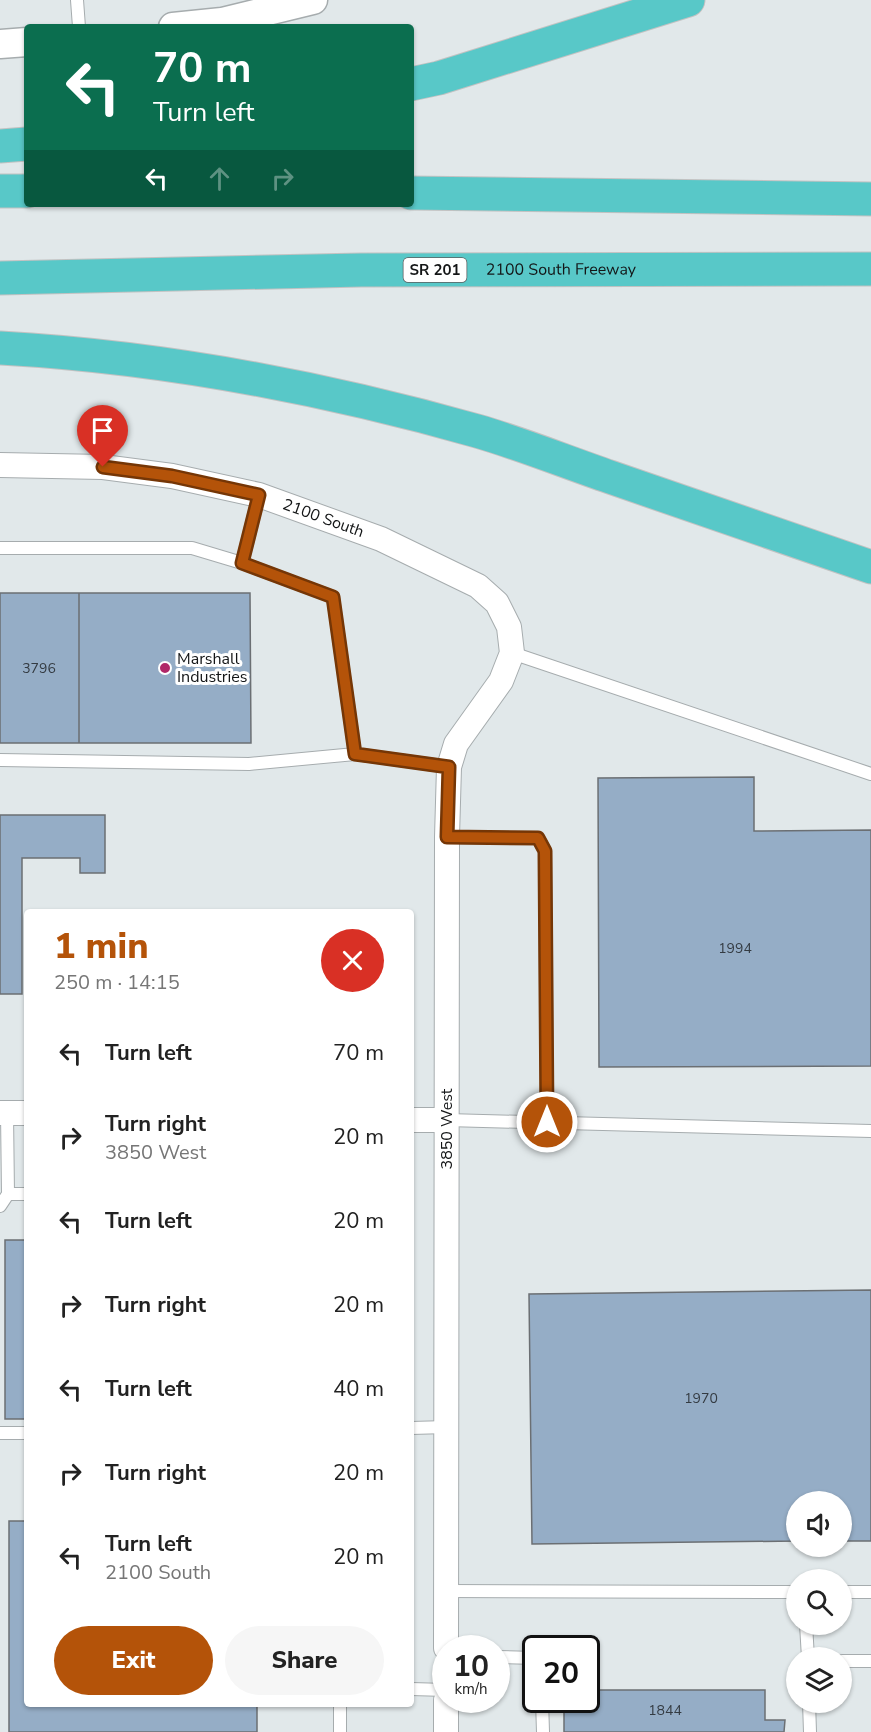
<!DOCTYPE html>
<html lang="en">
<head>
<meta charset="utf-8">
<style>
  body { margin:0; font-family:"Nunito Sans",sans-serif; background:#f6f6f6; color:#222; height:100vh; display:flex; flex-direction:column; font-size:22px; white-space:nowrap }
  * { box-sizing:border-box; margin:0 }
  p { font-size:20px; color:#767676 }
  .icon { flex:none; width:33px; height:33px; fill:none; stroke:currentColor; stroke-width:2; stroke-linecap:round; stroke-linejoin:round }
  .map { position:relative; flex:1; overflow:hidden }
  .drawer { position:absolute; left:24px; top:909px; width:390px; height:798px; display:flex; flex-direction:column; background:#fff; border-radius:6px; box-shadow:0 2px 4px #0004 }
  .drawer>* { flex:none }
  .banner { position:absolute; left:24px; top:24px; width:390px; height:183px; border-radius:6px; box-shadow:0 2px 4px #0004; background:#0b6e4f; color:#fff; overflow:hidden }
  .tools { position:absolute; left:786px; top:1491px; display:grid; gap:12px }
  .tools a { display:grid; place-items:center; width:66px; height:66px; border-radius:50%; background:#fff; box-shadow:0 2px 4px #0004; font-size:30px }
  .speed { position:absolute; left:432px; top:1635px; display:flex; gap:12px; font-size:30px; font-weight:700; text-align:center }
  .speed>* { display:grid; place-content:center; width:78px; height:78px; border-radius:50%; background:#fff; box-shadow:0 2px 4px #0004; line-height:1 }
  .speed small { font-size:15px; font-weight:400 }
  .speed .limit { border:3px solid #111; border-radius:9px; background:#fff; color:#111 }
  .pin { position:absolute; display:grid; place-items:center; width:51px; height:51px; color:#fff; margin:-62px -26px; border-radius:50% 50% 50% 0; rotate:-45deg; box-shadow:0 0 6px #0007 }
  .pin .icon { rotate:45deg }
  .me { position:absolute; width:66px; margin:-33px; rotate:0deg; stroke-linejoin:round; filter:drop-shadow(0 0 4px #0008) }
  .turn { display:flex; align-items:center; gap:21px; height:126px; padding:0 30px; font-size:27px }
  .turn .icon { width:78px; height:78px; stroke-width:2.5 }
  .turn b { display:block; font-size:42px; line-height:51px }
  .lanes { display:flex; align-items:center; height:57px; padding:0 30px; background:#0003; justify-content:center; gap:30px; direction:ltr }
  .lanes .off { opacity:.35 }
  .round { display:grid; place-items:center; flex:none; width:63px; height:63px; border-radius:32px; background:#f6f6f6 }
  .head { display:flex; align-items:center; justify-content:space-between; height:102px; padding:0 30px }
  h1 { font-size:36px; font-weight:800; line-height:45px; color:#b45309 }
  .cta { display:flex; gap:12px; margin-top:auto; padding:12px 30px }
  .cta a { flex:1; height:69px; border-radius:36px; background:#b45309; color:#fff; font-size:24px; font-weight:800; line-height:69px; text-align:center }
  .cta a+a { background:#f6f6f6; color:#222 }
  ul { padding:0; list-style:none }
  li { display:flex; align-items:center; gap:18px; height:84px; padding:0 30px }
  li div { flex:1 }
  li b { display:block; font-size:22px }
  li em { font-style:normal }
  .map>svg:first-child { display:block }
</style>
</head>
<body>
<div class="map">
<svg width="871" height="1732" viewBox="0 0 871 1732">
  <rect width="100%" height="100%" fill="#e1e8ea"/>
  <path fill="#95adc6" stroke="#6b6f73" stroke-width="1.5" d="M 0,593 L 79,593 L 79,743 L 0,743 Z
    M 79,593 L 250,593 L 251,743 L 79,743 Z
    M 754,777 L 754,831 L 871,830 L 871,1066 L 599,1067 L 598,778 Z
    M 0,815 L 105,815 L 105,873 L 80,873 L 80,858 L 22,858 L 22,994 L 0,994 Z
    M 5,1240 L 27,1240 L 27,1419 L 5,1419 Z
    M 871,1290 L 871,1541 L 842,1541 L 842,1502 L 796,1502 L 796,1541 L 532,1544 L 529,1294 Z
    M 9,1521 L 27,1521 L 27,1704 L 257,1704 L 257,1732 L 9,1732 Z
    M 586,1690 L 765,1690 L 765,1720 L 785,1720 L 784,1732 L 564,1732 L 564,1700 L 586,1700 Z"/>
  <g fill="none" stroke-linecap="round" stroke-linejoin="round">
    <defs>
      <path id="service" d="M 77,0 L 79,27
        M 0,548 L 192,548 L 242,563 L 333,597 L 355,754
        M 242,563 L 259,495
        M 512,653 L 871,774
        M 0,760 L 249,764 L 355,754 L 449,767
        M 447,837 L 538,838 L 545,851 L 547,1122
        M 7,1113 L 8,1194
        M 447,1120 L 871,1131
        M 0,1206 L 8,1194 L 27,1194
        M 411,1428 L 447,1427
        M 0,1433 L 27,1433
        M 446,1591 L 796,1592
        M 842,1592 L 871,1592
        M 806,1624 L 808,1658
        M 496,1657 L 536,1658
        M 842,1661 L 871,1661
        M 411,1689 L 446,1690
        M 542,1700 L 543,1732
        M 809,1702 L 810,1732
        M 340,1732 L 340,1704"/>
      <g id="minor">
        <path id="s1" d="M 0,465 L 103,467 L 172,476 L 259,495 L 381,539 L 478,586 L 497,603 L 509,627 L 512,653 L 501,681 L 456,744 L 449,767 L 447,837 L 446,1648"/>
        <path d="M 0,1113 L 27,1113"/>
        <path d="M 411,1120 L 447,1120"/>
        <path d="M 446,1732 L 446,1700"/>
      </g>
      <path id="tertiary" d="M 173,27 L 222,22 L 313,0
        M 0,44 L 27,42"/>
      <g id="motorway">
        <path d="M 411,84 L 439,78 L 688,0"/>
        <path d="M 0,146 L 27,144"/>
        <path d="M 0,191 L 27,191"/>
        <path d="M 411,193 L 871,199"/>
        <path id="s2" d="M 0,278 L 361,270 L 871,269"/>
        <path d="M 0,348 C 162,357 321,387 477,431 C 522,444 566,462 610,477 C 697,507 784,537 871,567"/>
      </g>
    </defs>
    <use href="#service" stroke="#a6acae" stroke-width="14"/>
    <use href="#minor" stroke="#a6acae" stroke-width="26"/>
    <use href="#tertiary" stroke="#a6acae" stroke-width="31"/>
    <use href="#motorway" stroke="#c2c2c2" stroke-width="35"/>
    <use href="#service" stroke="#fff" stroke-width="12"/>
    <use href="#minor" stroke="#fff" stroke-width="24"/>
    <use href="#tertiary" stroke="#fff" stroke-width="28"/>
    <use href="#motorway" stroke="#58c8c8" stroke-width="33"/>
  </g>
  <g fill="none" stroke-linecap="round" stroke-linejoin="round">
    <defs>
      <path id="route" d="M 103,467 L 172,476 L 259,495 L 242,563 L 333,597 L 355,754 L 449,767 L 447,837 L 538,838 L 545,851 L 547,1122"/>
    </defs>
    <use href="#route" stroke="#753606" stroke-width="15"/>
    <use href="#route" stroke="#b45309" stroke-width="10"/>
  </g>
  <circle fill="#b02768" stroke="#fff" stroke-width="2" cx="165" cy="668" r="6"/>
  <g text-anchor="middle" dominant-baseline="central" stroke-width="6" stroke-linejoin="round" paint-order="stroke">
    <g font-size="14" fill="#343b42">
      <text x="39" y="668">3796</text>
      <text x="735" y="948">1994</text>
      <text x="701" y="1398">1970</text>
      <text x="665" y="1710">1844</text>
    </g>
    <rect fill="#fff" stroke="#5a5b5c" stroke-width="1.5" x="403.5" y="258" width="63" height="24" rx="4.5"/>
    <g font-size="15" font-weight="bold" fill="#131516">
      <text x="435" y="270">SR 201</text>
    </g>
    <g font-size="16" fill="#131516" stroke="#fff">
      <text stroke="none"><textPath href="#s2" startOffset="561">2100 South Freeway</textPath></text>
      <text stroke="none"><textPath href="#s1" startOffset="330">2100 South</textPath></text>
      <text transform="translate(447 1129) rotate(-90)">3850 West</text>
    </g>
    <g font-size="16" fill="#131516" stroke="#fff" text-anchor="start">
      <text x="177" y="659">Marshall<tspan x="177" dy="18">Industries</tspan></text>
    </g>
  </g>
</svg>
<div class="tools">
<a><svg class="icon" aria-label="sound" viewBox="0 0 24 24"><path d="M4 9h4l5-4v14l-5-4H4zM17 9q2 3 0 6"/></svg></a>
<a><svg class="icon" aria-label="search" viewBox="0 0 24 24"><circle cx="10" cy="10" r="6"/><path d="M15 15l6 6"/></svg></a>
<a><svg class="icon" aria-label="layers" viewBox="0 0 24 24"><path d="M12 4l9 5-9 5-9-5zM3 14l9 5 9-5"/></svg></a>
</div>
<div class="speed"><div>10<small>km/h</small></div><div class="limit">20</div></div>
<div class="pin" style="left:103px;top:467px;background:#d93025"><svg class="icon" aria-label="arrive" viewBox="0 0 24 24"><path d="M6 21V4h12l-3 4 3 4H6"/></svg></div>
<svg class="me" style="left:547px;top:1122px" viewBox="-20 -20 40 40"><circle r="17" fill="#b45309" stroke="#fff" stroke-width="3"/><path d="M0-11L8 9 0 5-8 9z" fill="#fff"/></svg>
<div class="banner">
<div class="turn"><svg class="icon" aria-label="left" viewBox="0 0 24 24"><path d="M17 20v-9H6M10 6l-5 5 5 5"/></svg><div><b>70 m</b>Turn left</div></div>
<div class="lanes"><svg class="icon" aria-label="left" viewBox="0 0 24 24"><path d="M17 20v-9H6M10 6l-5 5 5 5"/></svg><svg class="icon off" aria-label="ahead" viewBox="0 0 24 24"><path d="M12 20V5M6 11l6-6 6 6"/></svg><svg class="icon off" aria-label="right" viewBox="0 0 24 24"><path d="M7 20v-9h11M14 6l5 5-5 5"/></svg></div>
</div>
<section class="drawer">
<div class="head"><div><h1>1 min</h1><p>250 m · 14:15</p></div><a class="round" style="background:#d93025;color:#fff"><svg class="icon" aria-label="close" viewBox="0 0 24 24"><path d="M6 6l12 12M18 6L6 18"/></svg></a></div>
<ul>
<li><svg class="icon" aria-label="left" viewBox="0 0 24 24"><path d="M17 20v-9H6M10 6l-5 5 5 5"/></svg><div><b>Turn left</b></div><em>70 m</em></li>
<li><svg class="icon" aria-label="right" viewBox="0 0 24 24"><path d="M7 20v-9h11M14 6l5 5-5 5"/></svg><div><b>Turn right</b><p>3850 West</p></div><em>20 m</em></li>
<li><svg class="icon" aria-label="left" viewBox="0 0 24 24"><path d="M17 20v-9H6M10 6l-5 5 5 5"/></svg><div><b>Turn left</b></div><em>20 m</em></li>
<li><svg class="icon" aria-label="right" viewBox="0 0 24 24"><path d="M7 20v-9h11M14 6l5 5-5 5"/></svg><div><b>Turn right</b></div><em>20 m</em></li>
<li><svg class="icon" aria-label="left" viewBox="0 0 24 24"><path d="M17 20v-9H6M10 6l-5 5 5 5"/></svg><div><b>Turn left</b></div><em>40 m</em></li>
<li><svg class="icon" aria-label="right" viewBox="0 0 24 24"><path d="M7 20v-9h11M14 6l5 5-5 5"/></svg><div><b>Turn right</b></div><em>20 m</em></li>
<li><svg class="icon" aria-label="left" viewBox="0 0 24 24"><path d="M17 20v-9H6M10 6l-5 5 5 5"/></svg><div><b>Turn left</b><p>2100 South</p></div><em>20 m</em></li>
</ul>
<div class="cta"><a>Exit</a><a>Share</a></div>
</section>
</div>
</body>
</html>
